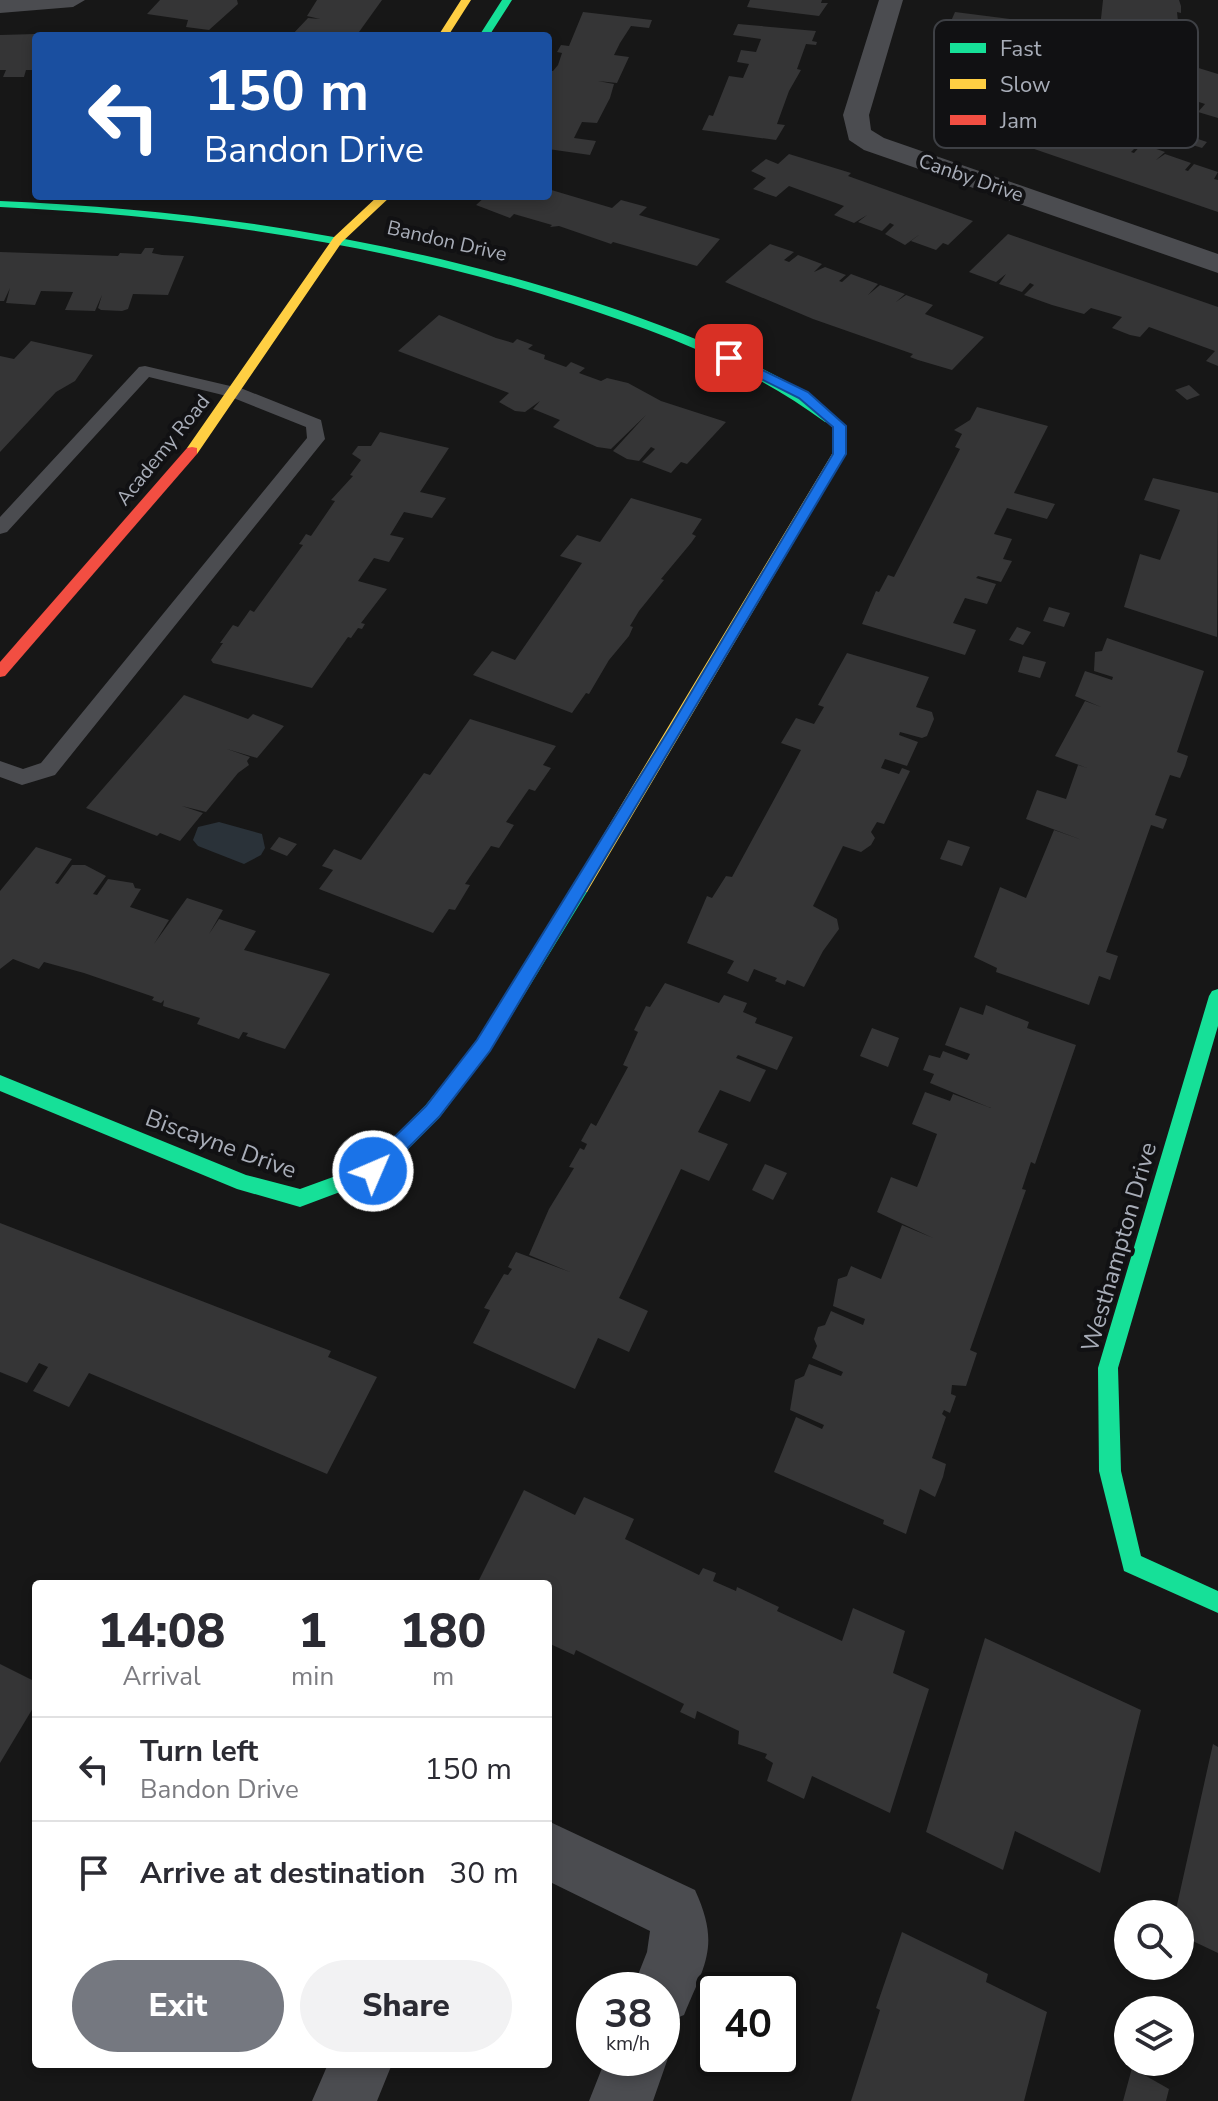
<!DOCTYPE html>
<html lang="en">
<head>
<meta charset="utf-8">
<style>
  body { margin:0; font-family:"Nunito Sans",sans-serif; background:#f2f2f3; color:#2b2b33; height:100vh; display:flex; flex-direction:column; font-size:30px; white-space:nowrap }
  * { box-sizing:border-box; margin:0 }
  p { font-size:26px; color:#7c7c81 }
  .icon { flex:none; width:44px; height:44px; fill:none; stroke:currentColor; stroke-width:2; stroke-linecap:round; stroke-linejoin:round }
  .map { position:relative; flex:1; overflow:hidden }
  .drawer { position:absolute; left:32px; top:1580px; width:520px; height:488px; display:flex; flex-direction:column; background:#fff; border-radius:8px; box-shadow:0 4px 12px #0003 }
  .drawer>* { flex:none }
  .guide { position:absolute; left:32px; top:32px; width:520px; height:168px; border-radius:8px; box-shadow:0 4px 12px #0003; background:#1a4fa0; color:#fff; overflow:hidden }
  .fabs { position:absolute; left:1114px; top:1900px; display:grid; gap:16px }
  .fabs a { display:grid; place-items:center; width:80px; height:80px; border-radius:50%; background:#fff; box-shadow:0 4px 12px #0003; font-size:40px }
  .speed { position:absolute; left:576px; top:1972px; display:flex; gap:16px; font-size:40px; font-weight:700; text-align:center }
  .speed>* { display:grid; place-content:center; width:104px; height:104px; border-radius:50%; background:#fff; box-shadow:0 4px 12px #0003; line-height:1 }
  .speed small { font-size:20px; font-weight:400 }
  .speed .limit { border:4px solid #111; border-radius:12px; background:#fff; color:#111 }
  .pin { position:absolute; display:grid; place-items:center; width:68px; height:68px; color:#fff; margin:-34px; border-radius:16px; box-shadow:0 4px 12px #0006 }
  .me { position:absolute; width:88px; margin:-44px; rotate:45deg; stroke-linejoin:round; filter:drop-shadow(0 0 6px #0008) }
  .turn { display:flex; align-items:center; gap:28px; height:168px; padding:0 40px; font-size:36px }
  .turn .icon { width:104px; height:104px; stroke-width:2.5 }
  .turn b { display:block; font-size:56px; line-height:68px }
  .eta { display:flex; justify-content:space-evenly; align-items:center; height:136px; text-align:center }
  .eta b { font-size:48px; font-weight:800; line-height:56px }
  .cta { display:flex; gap:16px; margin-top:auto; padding:16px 40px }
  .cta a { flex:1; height:92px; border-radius:48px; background:#757880; color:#fff; font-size:32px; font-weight:800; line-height:92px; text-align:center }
  .cta a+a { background:#f2f2f3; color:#2b2b33 }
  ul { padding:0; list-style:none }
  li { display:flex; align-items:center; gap:24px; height:104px; padding:0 40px; border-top:2px solid #e1e1e2 }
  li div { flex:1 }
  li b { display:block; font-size:30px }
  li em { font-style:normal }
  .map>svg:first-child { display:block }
</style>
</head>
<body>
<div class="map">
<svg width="1218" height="2101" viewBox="0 0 1218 2101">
  <rect width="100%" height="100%" fill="#171717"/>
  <path fill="#2a3239" d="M 219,822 L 262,834 L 265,848 L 261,855 L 244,864 L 198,846 L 193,840 L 198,827 Z"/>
  <path fill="#353536" d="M 160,0 L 237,0 L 238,4 L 209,30 L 186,27 L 188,20 L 147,14 Z
    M 317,0 L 382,0 L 359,32 L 367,33 L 365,36 L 291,36 L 308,18 L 320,19 L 307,16 Z
    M 750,0 L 822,0 L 821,3 L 828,3 L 819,16 L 747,7 Z
    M 1103,0 L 1179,0 L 1181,6 L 1181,13 L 1177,12 L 1179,31 L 1175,46 L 1116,40 L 1111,43 L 1112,38 L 1099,37 Z
    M 583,12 L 652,20 L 649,28 L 631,26 L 620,43 L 614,55 L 629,57 L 617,83 L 598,81 L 614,84 L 610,98 L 597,123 L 582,122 L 574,138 L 596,141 L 590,155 L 548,149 L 548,71 L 553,71 L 558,65 L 562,53 L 557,52 L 561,45 L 569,46 Z
    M 955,12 L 1010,19 L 1008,32 L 1032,35 L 1030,47 L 1005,44 L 998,83 L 1004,84 L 1001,96 L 939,91 L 943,76 L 935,75 L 940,72 L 942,59 L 938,59 L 939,55 L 944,56 L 943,46 L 947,46 L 951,28 L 948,28 Z
    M 738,24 L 816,31 L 812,41 L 817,42 L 816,45 L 806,44 L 797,69 L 801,70 L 789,91 L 777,124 L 785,125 L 776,140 L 702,130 L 709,115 L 713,116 L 729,76 L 743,78 L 749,64 L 737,62 L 741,50 L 756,52 L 761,39 L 733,35 Z
    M 36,34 L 36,70 L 26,70 L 24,77 L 3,77 L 6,70 L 0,70 L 0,35 Z
    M 1179,62 L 1218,74 L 1218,118 L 1198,112 L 1205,104 L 1153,87 Z
    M 1030,113 L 1082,131 L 1079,134 L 1106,143 L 1112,137 L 1131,141 L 1138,145 L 1131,152 L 1134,153 L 1142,144 L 1165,152 L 1156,160 L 1165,154 L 1191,163 L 1185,170 L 1188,171 L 1194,164 L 1218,172 L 1214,179 L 1218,180 L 1218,212 L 1002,138 Z
    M 1186,135 L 1207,142 L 1202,148 L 1180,141 Z
    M 789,154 L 851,173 L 848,176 L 973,221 L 948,245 L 943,243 L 936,250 L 911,241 L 920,234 L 905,245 L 885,234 L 894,225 L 890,223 L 882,231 L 858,222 L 867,215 L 854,223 L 834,215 L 844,206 L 789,186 L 776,197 L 753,189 L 766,178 L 751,171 L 766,159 L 778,164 Z
    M 548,189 L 612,208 L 621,200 L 647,207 L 639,215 L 720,239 L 697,266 L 613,242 L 611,244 L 559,226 L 550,227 L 552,225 L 514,214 L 510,218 L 476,205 L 486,196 L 548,196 Z
    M 1008,234 L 1218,307 L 1218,366 L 1206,361 L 1215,351 L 1149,327 L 1140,337 L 1130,335 L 1112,328 L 1122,317 L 1091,308 L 1084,314 L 1052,305 L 1024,295 L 1034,285 L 1030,283 L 1022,292 L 999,284 L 1006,274 L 996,282 L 969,272 Z
    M 770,244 L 794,252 L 784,260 L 789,262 L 798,255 L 822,264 L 814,272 L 825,267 L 846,275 L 839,281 L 842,282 L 851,274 L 878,284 L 868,295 L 880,285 L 905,294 L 896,302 L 906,295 L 933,305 L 925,314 L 984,337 L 952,370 L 918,360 L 910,357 L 913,354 L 813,319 L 725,282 Z
    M 145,248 L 154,248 L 152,253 L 162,255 L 184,256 L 168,295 L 133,294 L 128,309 L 122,311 L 101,310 L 98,308 L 102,295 L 95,311 L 65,310 L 73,292 L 41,291 L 35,305 L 6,303 L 10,288 L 4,301 L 0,301 L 0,252 L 118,256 L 120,253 L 141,254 Z
    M 439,315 L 496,338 L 513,343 L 517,339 L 533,345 L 528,349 L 545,355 L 544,359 L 566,367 L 571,362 L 585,368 L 579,373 L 601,381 L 607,378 L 628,383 L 661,401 L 726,422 L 687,464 L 681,462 L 671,473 L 642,462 L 655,449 L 651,447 L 639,461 L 627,459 L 613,451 L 646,415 L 611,449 L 597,447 L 553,427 L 560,420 L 533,409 L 540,401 L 525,412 L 515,411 L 499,402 L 509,393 L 398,351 Z
    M 31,341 L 93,355 L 75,381 L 56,392 L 0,452 L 0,356 L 14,359 Z
    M 1189,385 L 1200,395 L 1187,400 L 1175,390 Z
    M 977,407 L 1048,426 L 1014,493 L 1055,504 L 1047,519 L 1007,508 L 994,534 L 1012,539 L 1003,559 L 1012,561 L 1001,582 L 978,576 L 976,578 L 996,584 L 987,604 L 965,598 L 953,623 L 976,630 L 965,655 L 862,624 L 876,591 L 879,592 L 888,575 L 894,577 L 960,449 L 955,447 L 962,434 L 954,430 L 970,420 Z
    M 380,432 L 449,448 L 420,492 L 446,498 L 432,518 L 404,512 L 390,535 L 404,538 L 389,562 L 374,558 L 358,581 L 387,589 L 361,623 L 365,624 L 362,629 L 358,628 L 351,638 L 348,637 L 312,688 L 213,663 L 211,660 L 223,643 L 220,643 L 233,625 L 238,627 L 250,610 L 254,612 L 303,545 L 299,544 L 302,540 L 306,534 L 311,536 L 335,501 L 331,500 L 353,476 L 350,475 L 361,460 L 352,454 L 358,446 L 371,446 Z
    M 1153,478 L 1218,493 L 1217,637 L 1124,607 L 1140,554 L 1160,560 L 1180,510 L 1144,500 Z
    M 631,498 L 702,519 L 692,534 L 696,536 L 691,543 L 661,579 L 664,580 L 639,611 L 630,626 L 633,627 L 629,636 L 609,660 L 589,694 L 586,693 L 572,713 L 473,675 L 492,651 L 515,660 L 582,563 L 560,556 L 577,535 L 600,542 Z
    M 1049,607 L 1070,613 L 1064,627 L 1043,621 Z
    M 1017,627 L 1031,632 L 1023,645 L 1009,640 Z
    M 1107,638 L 1204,671 L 1177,752 L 1188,756 L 1185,766 L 1180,778 L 1170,775 L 1155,815 L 1167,819 L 1163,829 L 1151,825 L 1106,952 L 1118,956 L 1110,980 L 1099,976 L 1089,1005 L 996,972 L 997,968 L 974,957 L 1000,887 L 1026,898 L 1054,830 L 1082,840 L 1026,819 L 1037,790 L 1066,799 L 1078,765 L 1087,768 L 1055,756 L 1085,701 L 1101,707 L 1075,696 L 1085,671 L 1112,680 L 1113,677 L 1094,671 L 1095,652 L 1102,651 Z
    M 847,653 L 929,677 L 916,707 L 932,712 L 934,719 L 927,736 L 922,738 L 900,732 L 899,735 L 918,742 L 907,766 L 885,759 L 881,768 L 899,774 L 902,768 L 910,771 L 884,824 L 877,822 L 871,832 L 875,838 L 871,845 L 861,852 L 843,846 L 813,906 L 837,919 L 839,929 L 823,951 L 804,987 L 787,980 L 785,985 L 775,981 L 777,978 L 754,969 L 748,982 L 727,973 L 734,961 L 687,943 L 707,896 L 712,898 L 726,876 L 732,877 L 801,750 L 781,743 L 796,718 L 814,724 L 824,707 L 818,705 Z
    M 1023,656 L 1046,662 L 1040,678 L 1018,672 Z
    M 184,695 L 248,719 L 253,714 L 284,726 L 257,758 L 227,749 L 250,757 L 247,761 L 249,765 L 238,773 L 206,812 L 182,806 L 203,813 L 180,841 L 160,833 L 157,836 L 86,808 Z
    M 470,719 L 556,746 L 543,765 L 551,768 L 535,791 L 529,789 L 506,822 L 514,825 L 499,848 L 491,846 L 465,884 L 470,885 L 455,910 L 449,909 L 433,933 L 319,889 L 333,870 L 322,866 L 334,849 L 361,860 L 424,773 L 430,775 Z
    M 279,837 L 297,844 L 287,856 L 270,849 Z
    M 948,840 L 970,847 L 962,866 L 940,859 Z
    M 36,847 L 72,859 L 55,883 L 58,884 L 72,865 L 85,865 L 106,876 L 93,894 L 97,895 L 108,879 L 133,883 L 135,888 L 141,889 L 130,907 L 169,920 L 154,944 L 187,898 L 223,910 L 209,934 L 219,919 L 256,931 L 244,950 L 330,974 L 285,1049 L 246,1036 L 248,1033 L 243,1032 L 239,1039 L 197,1024 L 200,1018 L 163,1006 L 164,1000 L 161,1003 L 152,1000 L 154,997 L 84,973 L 44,962 L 39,969 L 13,959 L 0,969 L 0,891 Z
    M 665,983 L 719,1003 L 724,995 L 747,1003 L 743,1012 L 757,1018 L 755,1023 L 793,1037 L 777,1070 L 738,1055 L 736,1058 L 766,1070 L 750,1102 L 720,1090 L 698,1132 L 728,1144 L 709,1181 L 681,1169 L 622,1292 L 619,1298 L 648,1311 L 629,1352 L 598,1338 L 575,1389 L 473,1343 L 490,1310 L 484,1308 L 504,1274 L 508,1275 L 512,1269 L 508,1267 L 516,1252 L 570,1272 L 529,1255 L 549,1209 L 574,1168 L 569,1167 L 580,1148 L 584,1150 L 587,1144 L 581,1141 L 591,1123 L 596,1126 L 628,1067 L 623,1065 L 638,1032 L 634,1030 L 646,1006 L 650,1007 Z
    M 986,1005 L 1029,1022 L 1027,1028 L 1076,1045 L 1035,1164 L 1031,1162 L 1022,1189 L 1026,1190 L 970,1350 L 977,1353 L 966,1386 L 952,1385 L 951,1394 L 956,1396 L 950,1413 L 944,1410 L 942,1414 L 946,1417 L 932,1458 L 946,1464 L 943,1477 L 935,1497 L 920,1489 L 906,1534 L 883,1524 L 884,1520 L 774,1472 L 796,1417 L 822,1429 L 824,1425 L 790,1410 L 795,1380 L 804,1376 L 809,1364 L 841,1376 L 843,1372 L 812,1358 L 817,1346 L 814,1339 L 818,1327 L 825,1325 L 831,1311 L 863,1325 L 865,1319 L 833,1306 L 838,1279 L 847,1276 L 851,1266 L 881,1279 L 902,1225 L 933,1238 L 877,1212 L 891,1177 L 917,1187 L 920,1180 L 937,1134 L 912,1124 L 925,1092 L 950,1101 L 953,1094 L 991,1108 L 930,1083 L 934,1074 L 923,1070 L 929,1055 L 940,1058 L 943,1051 L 967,1060 L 970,1054 L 945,1045 L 960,1007 L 983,1015 Z
    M 872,1028 L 899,1038 L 888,1067 L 860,1056 Z
    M 765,1164 L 787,1173 L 773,1200 L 752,1190 Z
    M 0,1223 L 331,1351 L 328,1357 L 377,1377 L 327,1474 L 89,1373 L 69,1407 L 33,1391 L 48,1367 L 39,1363 L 27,1383 L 0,1372 Z
    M 524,1490 L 575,1515 L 584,1497 L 634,1519 L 625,1539 L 699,1575 L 703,1568 L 716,1573 L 713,1581 L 736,1591 L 737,1587 L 779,1607 L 777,1611 L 842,1641 L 853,1608 L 905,1631 L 893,1673 L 929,1689 L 890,1813 L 812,1776 L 804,1799 L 767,1781 L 773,1763 L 765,1758 L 767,1754 L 738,1744 L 739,1731 L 697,1711 L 695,1719 L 680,1712 L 684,1704 L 576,1650 L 574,1655 L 548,1643 L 548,1584 L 477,1584 Z
    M 985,1638 L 1141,1710 L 1100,1873 L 1015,1831 L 1003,1870 L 926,1832 Z
    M 0,1664 L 36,1682 L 36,1703 L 0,1763 Z
    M 1213,1744 L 1218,1747 L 1218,1953 L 1180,1935 L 1180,1914 L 1175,1914 Z
    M 902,1932 L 988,1974 L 986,1982 L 1047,2012 L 1024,2101 L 851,2101 L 880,2010 L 876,2008 Z
    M 1132,2068 L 1169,2089 L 1166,2101 L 1123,2101 Z"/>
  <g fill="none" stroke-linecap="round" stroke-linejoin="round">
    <path fill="#4b4c50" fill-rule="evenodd" d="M 145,366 L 243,389 L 321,420 L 325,439 L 55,775 L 22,785 L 0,777 L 0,761 L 23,769 L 41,763 L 307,438 L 306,427 L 231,397 L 149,377 L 7,532 L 0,534 L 0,517 L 139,367 Z"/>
    <path fill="#4b4c50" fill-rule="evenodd" d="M 0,0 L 85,0 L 73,7 L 0,13 Z
      M 879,0 L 903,0 L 869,115 L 871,130 L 884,138 L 1218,254 L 1218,273 L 864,150 L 849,140 L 843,115 Z
      M 548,1821 L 695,1890 C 720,1945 706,1962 684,2015 L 662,2024 L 662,1990 L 632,1990 L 647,1952 L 650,1931 L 548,1881 Z
      M 662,2042 L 668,2058 L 653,2101 L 589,2101 L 606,2058 L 662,2058 Z
      M 328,2064 L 392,2064 L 377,2101 L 312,2101 Z"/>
    <path fill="#16e098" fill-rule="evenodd" d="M 502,0 L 512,0 L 489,36 L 479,36 Z
      M 0,201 C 234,211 464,249 683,334 C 728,352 804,383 837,419 L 830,423 L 825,422 C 749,366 663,333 573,304 C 387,244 196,216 0,207 Z
      M 581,880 L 587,882 L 589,887 L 587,892 L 490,1051 L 439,1118 L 380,1177 L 300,1207 L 237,1189 L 0,1091 L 0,1075 L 246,1175 L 300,1189 L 366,1165 L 425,1106 L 478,1041 L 575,882 Z
      M 1218,989 L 1218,1026 L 1118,1368 L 1121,1471 L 1141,1556 L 1218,1591 L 1218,1613 L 1124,1571 L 1099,1471 L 1098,1368 L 1209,996 L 1212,991 Z"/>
    <path fill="#ffcf43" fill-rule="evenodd" d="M 461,0 L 471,0 L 448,36 L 438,36 Z
      M 378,196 L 391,196 L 342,242 L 197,454 L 187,454 L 187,448 L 334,237 Z
      M 830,415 L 846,426 L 846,454 L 587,892 L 575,892 L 573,887 L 575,882 L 832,454 L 832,427 L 823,419 Z"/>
    <path fill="#f24e42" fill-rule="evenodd" d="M 192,447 L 197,448 L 197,454 L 5,676 L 0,677 L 0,662 L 187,448 Z"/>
  </g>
  <path fill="#1a73e8" stroke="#114b97" stroke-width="2" d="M 729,354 L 808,392 L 846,426 L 846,454 L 490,1051 L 439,1117 L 379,1177 L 366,1177 L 363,1171 L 366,1165 L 426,1106 L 477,1040 L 670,728 L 833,454 L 833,427 L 799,398 L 725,361 L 725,355 Z"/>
  <g text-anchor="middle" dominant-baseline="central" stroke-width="8" stroke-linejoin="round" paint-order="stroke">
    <g font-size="20" fill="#a8adb8" stroke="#111113">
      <text transform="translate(971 178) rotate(19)">Canby Drive</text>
      <text transform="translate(447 241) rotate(13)">Bandon Drive</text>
      <text transform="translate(163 450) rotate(-51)">Academy Road</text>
    </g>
    <g font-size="24" fill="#a8adb8" stroke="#111113">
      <text transform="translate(221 1144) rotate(20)">Biscayne Drive</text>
      <text transform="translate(1119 1247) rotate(-74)">Westhampton Drive</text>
    </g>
  </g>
  <rect x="934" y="20" width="264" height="128" rx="12" fill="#111113" stroke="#3e4045" stroke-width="2"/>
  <rect x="950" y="43" width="36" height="10" fill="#16e098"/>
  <rect x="950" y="79" width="36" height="10" fill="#ffcf43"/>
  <rect x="950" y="115" width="36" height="10" fill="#f24e42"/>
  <g font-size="22" fill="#a8adb8">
    <text x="1000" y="56">Fast</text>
    <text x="1000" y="92">Slow</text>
    <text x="1000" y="128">Jam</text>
  </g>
</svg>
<div class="fabs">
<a><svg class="icon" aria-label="search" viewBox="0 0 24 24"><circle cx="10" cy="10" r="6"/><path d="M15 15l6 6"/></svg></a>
<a><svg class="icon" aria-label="layers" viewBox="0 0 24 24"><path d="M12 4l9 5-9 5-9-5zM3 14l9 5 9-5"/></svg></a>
</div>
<div class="speed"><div>38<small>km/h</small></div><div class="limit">40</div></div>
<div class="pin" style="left:729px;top:358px;background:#d93025"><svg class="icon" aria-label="arrive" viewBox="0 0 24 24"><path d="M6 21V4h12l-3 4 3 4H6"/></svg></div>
<svg class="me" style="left:373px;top:1171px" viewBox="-20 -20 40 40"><circle r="17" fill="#1a73e8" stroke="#fff" stroke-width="3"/><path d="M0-11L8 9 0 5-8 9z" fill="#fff"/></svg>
<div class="guide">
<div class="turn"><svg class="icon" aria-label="left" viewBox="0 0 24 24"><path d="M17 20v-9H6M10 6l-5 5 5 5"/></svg><div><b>150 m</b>Bandon Drive</div></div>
</div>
<section class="drawer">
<div class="eta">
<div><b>14:08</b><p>Arrival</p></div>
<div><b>1</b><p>min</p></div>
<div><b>180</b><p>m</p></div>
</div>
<ul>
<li><svg class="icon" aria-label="left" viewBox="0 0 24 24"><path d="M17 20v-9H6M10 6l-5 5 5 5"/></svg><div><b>Turn left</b><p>Bandon Drive</p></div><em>150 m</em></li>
<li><svg class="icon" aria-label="arrive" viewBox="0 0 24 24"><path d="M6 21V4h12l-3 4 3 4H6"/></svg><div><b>Arrive at destination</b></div><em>30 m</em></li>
</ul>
<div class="cta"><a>Exit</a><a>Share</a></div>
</section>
</div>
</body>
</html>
